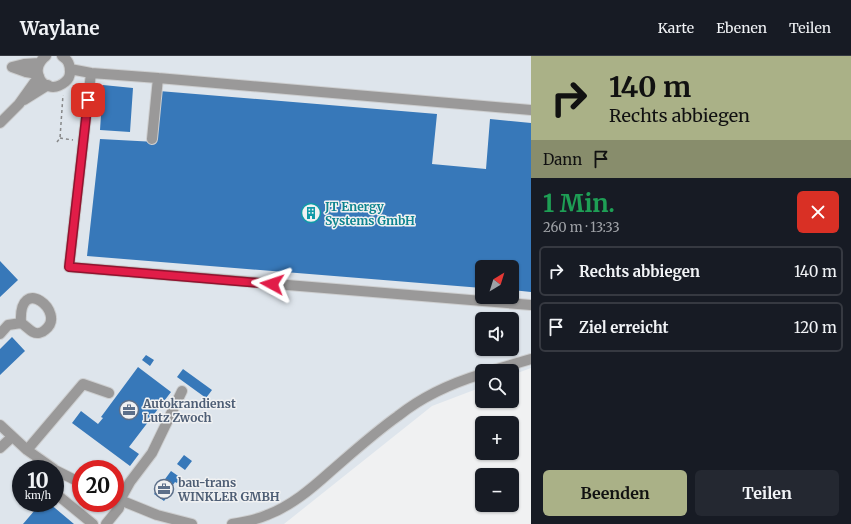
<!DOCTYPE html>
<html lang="de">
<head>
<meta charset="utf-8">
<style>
  body { margin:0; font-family:Merriweather,serif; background:#242831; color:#f1f3f6; height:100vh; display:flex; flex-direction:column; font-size:15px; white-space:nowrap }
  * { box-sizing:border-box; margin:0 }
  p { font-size:13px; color:#9ea1a6 }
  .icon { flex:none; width:22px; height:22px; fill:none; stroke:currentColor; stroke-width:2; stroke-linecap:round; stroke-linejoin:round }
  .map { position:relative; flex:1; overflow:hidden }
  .panel { display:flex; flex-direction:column; background:#171b24; width:320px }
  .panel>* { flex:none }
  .hud { background:#aab187; color:#111; overflow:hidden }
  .needle { width:26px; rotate:38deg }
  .buttons { position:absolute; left:475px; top:204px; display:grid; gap:8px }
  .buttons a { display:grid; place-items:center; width:44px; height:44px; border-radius:6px; background:#171b24; box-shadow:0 1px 3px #0004; font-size:20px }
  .speed { position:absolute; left:12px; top:404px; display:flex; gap:8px; font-size:20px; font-weight:700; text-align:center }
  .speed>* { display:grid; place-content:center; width:52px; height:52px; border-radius:50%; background:#171b24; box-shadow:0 1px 3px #0004; line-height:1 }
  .speed small { font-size:10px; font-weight:400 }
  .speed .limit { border:6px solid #d22; background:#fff; color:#111 }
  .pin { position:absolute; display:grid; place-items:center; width:34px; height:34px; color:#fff; margin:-17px; border-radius:8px; box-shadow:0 2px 6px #0006 }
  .me { position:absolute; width:44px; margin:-22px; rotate:275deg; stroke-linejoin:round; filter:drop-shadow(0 0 3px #0008) }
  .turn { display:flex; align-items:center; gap:14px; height:84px; padding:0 12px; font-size:18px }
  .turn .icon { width:52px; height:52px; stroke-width:2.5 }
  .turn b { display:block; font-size:28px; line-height:34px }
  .then { display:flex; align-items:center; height:38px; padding:0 12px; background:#0003; gap:8px; font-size:15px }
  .round { display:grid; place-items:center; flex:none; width:42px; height:42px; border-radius:6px; background:#242831 }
  .head { display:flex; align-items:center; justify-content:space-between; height:68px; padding:0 12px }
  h1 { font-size:24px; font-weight:700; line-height:30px; color:#1e9e55 }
  .button { display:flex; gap:8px; margin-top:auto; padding:8px 12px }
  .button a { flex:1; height:46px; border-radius:6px; background:#aab187; color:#111; font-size:16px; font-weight:700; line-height:46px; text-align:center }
  .button a+a { background:#242831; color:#f1f3f6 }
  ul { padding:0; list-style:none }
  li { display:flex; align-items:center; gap:12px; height:50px; margin:0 8px 6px; padding:0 4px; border:2px solid #363941; border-radius:6px }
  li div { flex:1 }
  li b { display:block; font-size:15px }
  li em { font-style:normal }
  header { display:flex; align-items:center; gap:24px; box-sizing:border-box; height:56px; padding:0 20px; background:#171b24; border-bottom:1px solid #363941 }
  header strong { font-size:19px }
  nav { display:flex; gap:22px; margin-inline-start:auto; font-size:14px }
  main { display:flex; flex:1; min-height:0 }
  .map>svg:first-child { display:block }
</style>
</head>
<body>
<header>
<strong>Waylane</strong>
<nav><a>Karte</a><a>Ebenen</a><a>Teilen</a></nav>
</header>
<main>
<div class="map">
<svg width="531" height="468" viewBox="0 0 531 468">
  <rect width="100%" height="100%" fill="#f0f1f2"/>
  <path fill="#dee5ec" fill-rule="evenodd" d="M 0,0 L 531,0 L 531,312 L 512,319 L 512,315 L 482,315 L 482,331 L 432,350 L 284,468 L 0,468 ZM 482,211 L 512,211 L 512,241 L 482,241 ZM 482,263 L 512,263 L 512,293 L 482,293 ZM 21,413 L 55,413 L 55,447 L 21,447 ZM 81,413 L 115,413 L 115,447 L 81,447 Z"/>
  <path fill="#3778b9" d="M 103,29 L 133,32 L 130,76 L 100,74 Z
    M 159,35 L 437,58 L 432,108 L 486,113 L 490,63 L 531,67 L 531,236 L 512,234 L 512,211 L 482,211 L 482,232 L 87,200 L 100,83 L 156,86 Z
    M 0,205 L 18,224 L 0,241 Z
    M 12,281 L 25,295 L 0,319 L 0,293 Z
    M 146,299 L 154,304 L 150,310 L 142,304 Z
    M 138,311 L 171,336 L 129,391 L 139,398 L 130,410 L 72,367 L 81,355 L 98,368 L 103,362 L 101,361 Z
    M 183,313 L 212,334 L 206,342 L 177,321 Z
    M 184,399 L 192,405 L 185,414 L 177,408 Z
    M 171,415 L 181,422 L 177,427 L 175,426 L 166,439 L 167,441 L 164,445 L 154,438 Z
    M 41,447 L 49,447 L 74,468 L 23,468 Z"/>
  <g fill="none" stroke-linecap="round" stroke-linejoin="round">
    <defs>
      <path id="minor" d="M 46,0 C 26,15 46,42 65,26 C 69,23 70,20 70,16 C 70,8 68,4 62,0
        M 12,11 L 24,8 L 39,7
        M 12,11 L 26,16 L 38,18
        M 70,13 L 91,17 L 158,22 L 531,54
        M 91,17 L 69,211 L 531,249
        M 24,44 L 48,29
        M 0,67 L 19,48 L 39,20
        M 152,83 L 158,22
        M 0,278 L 8,269 L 21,267 C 25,269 29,274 33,276 C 37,278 42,277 45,274 C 68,257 18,216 21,267
        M 490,315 L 531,303
        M 0,369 L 27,394 L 54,413
        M 0,392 L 12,381
        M 27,394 L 83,328 L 109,337
        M 55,414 L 81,427
        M 55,437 L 93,468
        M 115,442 L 157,459 L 192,468
        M 106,468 L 119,452 L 120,444 L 130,426 L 152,397 L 182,335
        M 232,468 C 244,466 256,464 267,459 C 291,450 311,433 330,416 C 352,397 374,377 398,360 C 423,340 452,327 482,318"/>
    </defs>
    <use href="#minor" stroke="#cdcecf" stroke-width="12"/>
    <path stroke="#868788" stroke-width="1.5" stroke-dasharray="3 3" stroke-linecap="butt" d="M 60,82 L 73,84
      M 57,86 L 60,82 L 63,39"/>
    <use href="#minor" stroke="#9a9999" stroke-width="10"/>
  </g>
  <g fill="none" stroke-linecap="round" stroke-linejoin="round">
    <defs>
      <path id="route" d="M 88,44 L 69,211 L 272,228"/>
    </defs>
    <use href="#route" stroke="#92132f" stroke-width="10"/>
    <use href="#route" stroke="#e11d48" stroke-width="7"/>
  </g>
  <defs>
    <symbol id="building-ring" viewBox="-11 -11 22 22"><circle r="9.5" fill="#f0f1f2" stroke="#0f9aa8" stroke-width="1.5"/><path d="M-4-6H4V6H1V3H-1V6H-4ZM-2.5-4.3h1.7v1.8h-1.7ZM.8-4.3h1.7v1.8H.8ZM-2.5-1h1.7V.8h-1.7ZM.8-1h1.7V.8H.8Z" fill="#0f9aa8"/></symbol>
    <symbol id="office-ring" viewBox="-11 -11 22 22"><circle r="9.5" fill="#f0f1f2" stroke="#5c6f8a" stroke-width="1.5"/><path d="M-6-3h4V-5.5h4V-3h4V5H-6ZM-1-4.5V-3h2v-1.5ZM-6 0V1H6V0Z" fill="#5c6f8a"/></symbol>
  </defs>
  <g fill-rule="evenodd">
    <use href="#building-ring" x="300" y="146" width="22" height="22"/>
    <use href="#office-ring" x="118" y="343" width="22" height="22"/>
    <use href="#office-ring" x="153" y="422" width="22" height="22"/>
  </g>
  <g text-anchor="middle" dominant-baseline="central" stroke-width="3" stroke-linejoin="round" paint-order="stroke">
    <g font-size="12" font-weight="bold" fill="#0d838f" stroke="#f0f1f2" text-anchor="start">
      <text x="325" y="150">JT Energy<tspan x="325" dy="14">Systems GmbH</tspan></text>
    </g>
    <g font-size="12" font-weight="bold" fill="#4e5e75" stroke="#f0f1f2" text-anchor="start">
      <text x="143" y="347">Autokrandienst<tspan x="143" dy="14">Lutz Zwoch</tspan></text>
      <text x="178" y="426">bau-trans<tspan x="178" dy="14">WINKLER GMBH</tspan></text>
    </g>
  </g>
</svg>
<div class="buttons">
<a><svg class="needle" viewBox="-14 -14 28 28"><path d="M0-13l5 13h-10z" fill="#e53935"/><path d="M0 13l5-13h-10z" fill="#9ea1a6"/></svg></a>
<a><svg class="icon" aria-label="sound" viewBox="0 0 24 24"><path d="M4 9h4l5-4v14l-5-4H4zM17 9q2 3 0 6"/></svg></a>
<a><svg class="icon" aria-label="search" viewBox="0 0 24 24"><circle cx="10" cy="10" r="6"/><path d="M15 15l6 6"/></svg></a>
<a>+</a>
<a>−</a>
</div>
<div class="speed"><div>10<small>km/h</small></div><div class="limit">20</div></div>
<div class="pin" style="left:88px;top:44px;background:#d93025"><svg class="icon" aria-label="arrive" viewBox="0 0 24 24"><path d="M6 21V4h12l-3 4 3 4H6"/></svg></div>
<svg class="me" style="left:272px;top:228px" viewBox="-20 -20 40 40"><path d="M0-17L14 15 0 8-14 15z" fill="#e11d48" stroke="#fff" stroke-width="4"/></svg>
</div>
<section class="panel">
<div class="hud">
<div class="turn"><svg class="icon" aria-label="right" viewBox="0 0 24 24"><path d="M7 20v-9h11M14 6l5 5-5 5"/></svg><div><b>140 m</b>Rechts abbiegen</div></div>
<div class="then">Dann<svg class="icon" aria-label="arrive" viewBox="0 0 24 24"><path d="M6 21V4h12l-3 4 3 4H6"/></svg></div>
</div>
<div class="head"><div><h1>1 Min.</h1><p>260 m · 13:33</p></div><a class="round" style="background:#d93025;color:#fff"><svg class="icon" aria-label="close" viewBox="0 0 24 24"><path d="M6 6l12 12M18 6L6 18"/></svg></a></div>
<ul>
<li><svg class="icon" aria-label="right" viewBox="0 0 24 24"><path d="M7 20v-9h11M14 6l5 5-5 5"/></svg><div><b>Rechts abbiegen</b></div><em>140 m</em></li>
<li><svg class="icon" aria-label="arrive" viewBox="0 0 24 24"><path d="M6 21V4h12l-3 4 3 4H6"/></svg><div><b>Ziel erreicht</b></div><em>120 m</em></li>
</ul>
<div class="button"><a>Beenden</a><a>Teilen</a></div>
</section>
</main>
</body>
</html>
